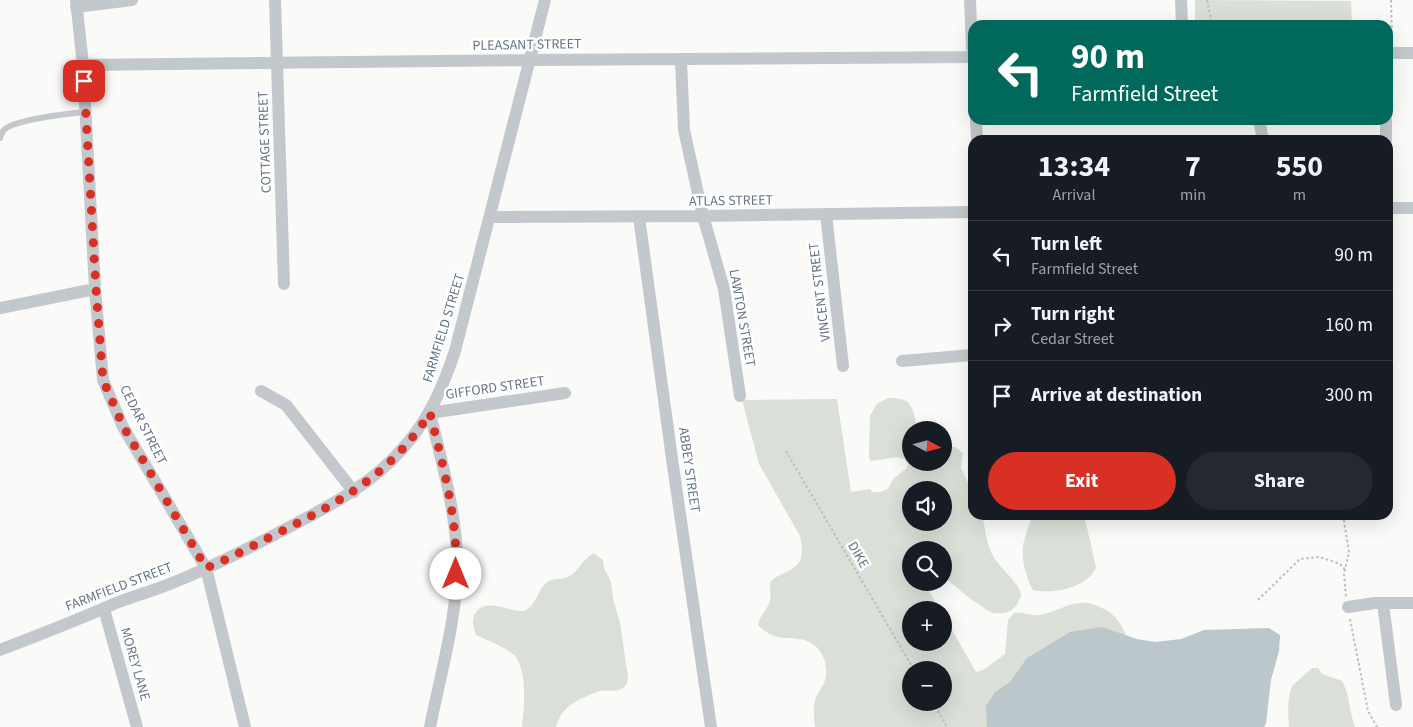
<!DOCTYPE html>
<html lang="en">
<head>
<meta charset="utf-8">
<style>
  body { margin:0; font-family:"Source Sans 3",sans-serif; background:#242831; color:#f1f3f6; height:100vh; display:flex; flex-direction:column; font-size:19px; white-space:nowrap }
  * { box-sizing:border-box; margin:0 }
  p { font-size:16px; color:#9ea1a6 }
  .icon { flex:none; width:28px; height:28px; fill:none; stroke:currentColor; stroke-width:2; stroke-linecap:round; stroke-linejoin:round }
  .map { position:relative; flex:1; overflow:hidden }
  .panel { position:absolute; left:968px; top:135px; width:425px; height:385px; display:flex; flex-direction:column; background:#171b24; border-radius:15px; box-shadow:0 5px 20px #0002 }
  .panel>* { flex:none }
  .guide { position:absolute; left:968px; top:20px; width:425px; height:105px; border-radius:15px; box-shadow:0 5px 20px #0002; background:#00695c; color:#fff; overflow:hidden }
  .needle { width:32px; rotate:97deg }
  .fabs { position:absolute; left:902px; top:421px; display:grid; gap:10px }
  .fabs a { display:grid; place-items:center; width:50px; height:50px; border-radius:50%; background:#171b24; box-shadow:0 5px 20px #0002; font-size:25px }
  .pin { position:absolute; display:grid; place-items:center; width:42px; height:42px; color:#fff; margin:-21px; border-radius:10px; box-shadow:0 2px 8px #0006 }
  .me { position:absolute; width:55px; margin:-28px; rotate:0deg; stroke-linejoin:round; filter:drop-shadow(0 0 4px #0008) }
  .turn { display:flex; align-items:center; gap:18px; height:105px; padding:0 20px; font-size:22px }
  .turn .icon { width:65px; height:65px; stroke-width:2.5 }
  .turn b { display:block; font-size:35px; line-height:42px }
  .eta { display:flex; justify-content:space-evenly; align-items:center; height:85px; text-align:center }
  .eta b { font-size:30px; font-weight:700; line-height:35px }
  .action { display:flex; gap:10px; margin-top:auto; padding:10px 20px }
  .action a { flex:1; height:58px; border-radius:30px; background:#d93025; color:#fff; font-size:20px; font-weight:700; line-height:58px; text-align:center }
  .action a+a { background:#242831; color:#f1f3f6 }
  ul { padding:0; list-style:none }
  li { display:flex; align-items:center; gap:15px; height:70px; padding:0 20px; border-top:1px solid #363941 }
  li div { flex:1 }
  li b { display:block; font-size:19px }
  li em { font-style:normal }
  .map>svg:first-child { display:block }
</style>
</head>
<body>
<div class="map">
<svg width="1413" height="727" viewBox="0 0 1413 727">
  <rect width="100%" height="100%" fill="#fafaf8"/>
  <path fill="#dadfd7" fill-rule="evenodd" d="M 1195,0 L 1351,1 L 1352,25 L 1195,25 Z
    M 888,398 C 902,398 910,399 914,414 C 916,420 915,425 918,430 L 911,430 L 911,462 L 944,462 L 944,447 L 955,447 L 963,453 L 961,468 L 972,491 L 972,515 L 982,515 C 985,527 987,546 993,556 C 999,567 1019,583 1021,594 C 1021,598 1017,604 1015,607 C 1010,613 1000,614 993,613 C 985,610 980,604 973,601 L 944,577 L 944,550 L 911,550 L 911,582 L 924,583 L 940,610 L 911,610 L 911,642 L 944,642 L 944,616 L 976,672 L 983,670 L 1005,654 L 1008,620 L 1014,613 C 1023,612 1031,616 1040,615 C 1053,613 1066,604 1080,603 C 1087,602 1096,605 1102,608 C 1140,624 1133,692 1133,727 L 815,727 C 814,718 813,709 815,700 C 817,694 821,689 824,683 C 829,670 825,653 814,645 C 795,631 780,647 758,625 C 760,615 767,610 770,601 C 772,594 768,587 771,582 C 774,577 779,576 784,573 C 803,565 804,556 800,536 L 759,464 L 742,400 L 837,399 L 851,492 L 870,489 L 872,492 L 880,492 L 888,489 L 893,479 L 907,468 L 908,464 L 904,459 L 897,457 L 871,461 L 869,458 L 870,416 L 877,404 ZM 911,490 L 944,490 L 944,522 L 911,522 ZM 911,670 L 944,670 L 944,702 L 911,702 Z
    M 1032,515 L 1081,515 L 1085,519 L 1096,567 C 1090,587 1052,595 1033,590 C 1026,577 1020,557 1024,541 C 1026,532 1030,524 1032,515 Z
    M 594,553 L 603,560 L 604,568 L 611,582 L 613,599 L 620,623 L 628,678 C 627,681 627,686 623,688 C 616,693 607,689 600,691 C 596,692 592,694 589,695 C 571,703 562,708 556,727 L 522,727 C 524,708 528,669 514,655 C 504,646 488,641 476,635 C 473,627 470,617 478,610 C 490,598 516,615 526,610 C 537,604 538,589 547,582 C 553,578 559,580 565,578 C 578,574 582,559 594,553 Z
    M 1312,668 L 1318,668 L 1322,674 L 1342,681 C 1350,695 1349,712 1355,727 L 1289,727 C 1288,714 1287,699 1292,686 Z"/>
  <path fill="#bbc7cb" d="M 1102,627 L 1137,639 L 1155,642 L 1181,639 L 1204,630 L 1269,628 L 1280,635 L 1279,651 L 1271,680 L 1266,723 L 1264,727 L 987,727 L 986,706 L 995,692 L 1010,682 L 1027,658 L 1070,632 Z"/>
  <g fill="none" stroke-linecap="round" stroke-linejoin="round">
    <path stroke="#bbbfc2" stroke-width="2" stroke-dasharray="2.5 2.5" stroke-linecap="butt" d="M 1207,0 L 1212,25
      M 1391,0 L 1392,40
      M 786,451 L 914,670
      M 1343,515 L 1349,552 L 1344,574 L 1346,597
      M 1258,600 L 1300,559 L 1319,557 L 1335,562 L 1341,565 L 1345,570
      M 1350,619 L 1368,711 L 1377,727
      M 933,702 L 947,727"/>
    <path stroke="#c3c8cc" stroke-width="6" d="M 0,138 C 0,137 3,131 4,130 C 15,119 68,114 85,112"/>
    <path stroke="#c3c8cc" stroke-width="12" d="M 76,0 L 83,65 L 95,289 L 103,380 L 123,427 L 206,568 L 245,727
      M 275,0 L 284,284
      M 970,0 L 972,48
      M 1181,0 L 1182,25
      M 76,7 L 132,0
      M 1388,53 L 1413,53
      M 681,60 L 684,130 L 703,216 L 724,289 L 740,396
      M 83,65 L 530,60 L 972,57
      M 976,120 L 977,140
      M 1259,120 L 1263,140
      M 1386,120 L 1386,140
      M 1388,208 L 1413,208
      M 826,214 L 843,366
      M 490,217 L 703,216 L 972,212
      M 639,217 L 673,466 L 711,727
      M 0,308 L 95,289
      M 902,361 L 972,355
      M 261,391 L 286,405 L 354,492
      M 1383,603 L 1396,705
      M 1348,607 L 1375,603 L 1413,603
      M 104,609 L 137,727
      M 0,650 C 39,635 78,620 116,603 C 136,595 157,590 177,581 C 211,567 243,551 276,534 C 323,509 369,488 404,447 C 429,419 443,387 455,351 L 545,0
      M 430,727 C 441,671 459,612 457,555 C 455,507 441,460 430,413 L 565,393"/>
  </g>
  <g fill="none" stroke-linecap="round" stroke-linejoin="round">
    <path stroke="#d93025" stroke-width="9" stroke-dasharray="0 16.2" d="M 84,81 L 96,289 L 103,380 L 123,426 L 206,568 C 231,558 254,545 278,533 C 343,500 389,476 430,413 C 443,466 458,519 456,574"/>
  </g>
  <g text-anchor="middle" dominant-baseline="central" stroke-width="5" stroke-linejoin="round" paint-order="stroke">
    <g font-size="14" fill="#657683" stroke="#fff">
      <text transform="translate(527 45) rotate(-1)">PLEASANT STREET</text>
      <text transform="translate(265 142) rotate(-92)">COTTAGE STREET</text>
      <text transform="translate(731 201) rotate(-1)">ATLAS STREET</text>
      <text transform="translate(820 292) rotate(-97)">VINCENT STREET</text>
      <text transform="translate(742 318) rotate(80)">LAWTON STREET</text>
      <text transform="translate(444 328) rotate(-73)">FARMFIELD STREET</text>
      <text transform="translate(495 388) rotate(-8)">GIFFORD STREET</text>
      <text transform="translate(143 425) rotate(63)">CEDAR STREET</text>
      <text transform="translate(689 470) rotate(82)">ABBEY STREET</text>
      <text transform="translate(858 555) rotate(60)">DIKE</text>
      <text transform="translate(119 587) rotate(-21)">FARMFIELD STREET</text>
      <text transform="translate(135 664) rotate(74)">MOREY LANE</text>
    </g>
  </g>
</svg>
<div class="fabs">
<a><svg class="needle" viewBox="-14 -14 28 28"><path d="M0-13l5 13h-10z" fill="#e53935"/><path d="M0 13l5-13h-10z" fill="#9ea1a6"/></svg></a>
<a><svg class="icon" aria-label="sound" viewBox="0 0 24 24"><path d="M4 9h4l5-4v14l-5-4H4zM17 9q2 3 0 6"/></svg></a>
<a><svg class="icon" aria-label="search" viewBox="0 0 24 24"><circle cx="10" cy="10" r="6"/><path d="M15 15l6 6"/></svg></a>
<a>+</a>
<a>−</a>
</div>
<div class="pin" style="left:84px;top:81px;background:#d93025"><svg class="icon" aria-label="arrive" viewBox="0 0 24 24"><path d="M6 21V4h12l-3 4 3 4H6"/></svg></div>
<svg class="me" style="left:456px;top:574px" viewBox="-20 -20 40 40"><circle r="19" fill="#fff"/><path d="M0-13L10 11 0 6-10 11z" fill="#d93025"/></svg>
<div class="guide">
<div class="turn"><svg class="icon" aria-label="left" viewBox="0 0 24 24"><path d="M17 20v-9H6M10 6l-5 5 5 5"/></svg><div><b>90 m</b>Farmfield Street</div></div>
</div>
<section class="panel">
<div class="eta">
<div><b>13:34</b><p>Arrival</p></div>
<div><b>7</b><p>min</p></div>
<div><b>550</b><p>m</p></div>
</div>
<ul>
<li><svg class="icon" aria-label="left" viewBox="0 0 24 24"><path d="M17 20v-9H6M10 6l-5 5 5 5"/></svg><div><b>Turn left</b><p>Farmfield Street</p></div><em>90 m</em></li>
<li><svg class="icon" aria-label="right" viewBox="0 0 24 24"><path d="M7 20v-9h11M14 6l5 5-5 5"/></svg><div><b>Turn right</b><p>Cedar Street</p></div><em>160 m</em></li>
<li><svg class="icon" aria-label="arrive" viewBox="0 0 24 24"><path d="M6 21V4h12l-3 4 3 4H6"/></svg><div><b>Arrive at destination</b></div><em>300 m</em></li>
</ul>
<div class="action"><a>Exit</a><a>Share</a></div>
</section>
</div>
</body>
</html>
